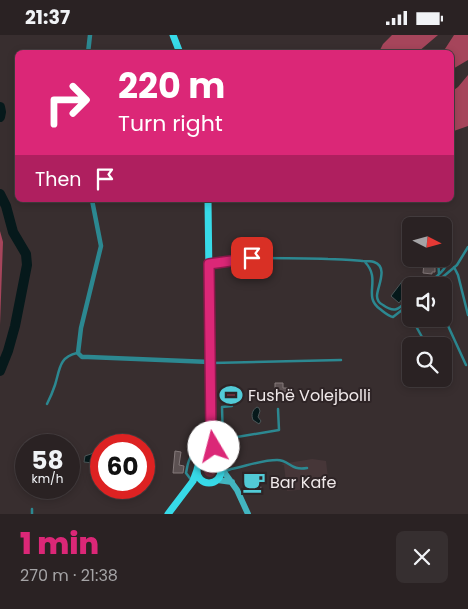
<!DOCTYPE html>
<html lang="en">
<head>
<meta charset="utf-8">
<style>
  body { margin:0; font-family:Poppins,sans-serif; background:#362f30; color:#f1f3f6; height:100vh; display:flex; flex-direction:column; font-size:19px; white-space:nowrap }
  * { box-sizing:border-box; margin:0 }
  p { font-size:16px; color:#a5a4a6 }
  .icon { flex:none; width:28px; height:28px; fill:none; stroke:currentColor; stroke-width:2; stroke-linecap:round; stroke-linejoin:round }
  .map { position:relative; height:479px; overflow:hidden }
  .sheet { display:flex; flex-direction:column; background:#2a2223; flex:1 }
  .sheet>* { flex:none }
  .hud { position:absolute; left:15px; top:15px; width:439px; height:152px; border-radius:8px; box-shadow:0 2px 8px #0003,0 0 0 1px #463f41; background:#db2777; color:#fff; overflow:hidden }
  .needle { width:32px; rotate:96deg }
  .tools { position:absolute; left:402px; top:182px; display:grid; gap:10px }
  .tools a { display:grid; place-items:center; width:50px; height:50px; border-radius:8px; background:#2a2223; box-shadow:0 2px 8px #0003,0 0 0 1px #463f41; font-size:25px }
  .speed { position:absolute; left:15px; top:399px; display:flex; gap:10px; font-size:25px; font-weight:700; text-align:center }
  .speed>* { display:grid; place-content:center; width:65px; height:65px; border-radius:50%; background:#2a2223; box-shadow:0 2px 8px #0003,0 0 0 1px #463f41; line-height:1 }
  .speed small { font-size:12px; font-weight:400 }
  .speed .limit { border:8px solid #d22; background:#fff; color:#111 }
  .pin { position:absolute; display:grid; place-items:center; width:42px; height:42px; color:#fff; margin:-21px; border-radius:10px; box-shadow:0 2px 8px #0006 }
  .me { position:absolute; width:55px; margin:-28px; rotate:352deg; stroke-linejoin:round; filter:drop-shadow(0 0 4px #0008) }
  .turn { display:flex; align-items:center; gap:18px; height:105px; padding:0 20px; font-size:22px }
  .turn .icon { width:65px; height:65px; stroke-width:2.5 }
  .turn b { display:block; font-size:35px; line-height:42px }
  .then { display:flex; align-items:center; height:48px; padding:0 20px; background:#0003; gap:10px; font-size:19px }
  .round { display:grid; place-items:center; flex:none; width:52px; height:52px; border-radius:8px; background:#362f30 }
  .summary { display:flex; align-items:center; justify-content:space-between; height:85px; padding:0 20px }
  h1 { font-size:30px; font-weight:800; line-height:38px; color:#db2777 }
  .status { display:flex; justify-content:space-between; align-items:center; height:35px; padding:0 25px; background:#2a2223; direction:ltr }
  .status svg { height:14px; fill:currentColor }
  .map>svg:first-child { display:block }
</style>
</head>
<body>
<div class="status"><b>21:37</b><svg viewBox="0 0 49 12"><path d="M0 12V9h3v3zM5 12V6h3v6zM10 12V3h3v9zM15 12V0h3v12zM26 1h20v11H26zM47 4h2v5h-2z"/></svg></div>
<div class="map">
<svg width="468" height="479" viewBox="0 0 468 479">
  <rect width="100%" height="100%" fill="#382e2f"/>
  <path fill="#463638" d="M 312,424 L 326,426 L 329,452 L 287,456 L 284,430 L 281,429 Z"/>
  <path fill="#662f3a" d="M 227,354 L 235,354 L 236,366 L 227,367 Z
    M204 436a6 6 0 1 1 12 0a6 6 0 1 1-12 0Z"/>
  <path fill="#a6455b" d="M 392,0 L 438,0 L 418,17 L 379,17 L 383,9 Z
    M 454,0 L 468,0 L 468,25 L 451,35 L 451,18 L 443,17 Z
    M 468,40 L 468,91 L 451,97 L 451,57 L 458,52 Z
    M 0,196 L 3,207 L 0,290 Z"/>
  <path fill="#06191b" stroke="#4c5759" d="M 404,244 L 412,251 L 399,268 L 391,261 Z
    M 257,372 L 259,373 L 260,376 L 258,382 L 261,386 L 259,389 L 253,385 C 251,380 252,375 257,372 Z
    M 94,416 L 101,416 L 101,429 L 84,427 L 85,421 L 91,419 Z"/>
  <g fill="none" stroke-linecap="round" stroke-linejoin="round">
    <path stroke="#06191b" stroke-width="10" d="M 0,72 L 1,77 L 0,82
      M 0,159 L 6,171 L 13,197 L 26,219 L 27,230 L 15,291 L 8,316 L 0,336"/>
  </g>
  <path fill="#5c5152" stroke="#857a7b" d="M 423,224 L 434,224 L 435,230 L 435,237 L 432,237 L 432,239 L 423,238 L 424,229 L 422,229 Z
    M 275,348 L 283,348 L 283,353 L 290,353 L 291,361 L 286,361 L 286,357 L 275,358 Z
    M 175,416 L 181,417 L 179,430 L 184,431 L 183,438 L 173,438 Z
    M 257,438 L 261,453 L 252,455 L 248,441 Z"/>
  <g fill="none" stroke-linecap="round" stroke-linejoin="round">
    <path stroke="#2c8891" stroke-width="2.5" d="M 438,224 L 439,239
      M 365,227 C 382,245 362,261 380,274 C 384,277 388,281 393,282 L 411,268
      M 211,229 C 224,229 238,224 252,223 C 277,223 303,223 328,224 C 340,224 351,225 363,226 C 366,226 371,226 374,227 C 389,232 377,252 377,261 C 377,266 379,268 383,270 C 397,280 400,272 411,262
      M 454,232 L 458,240 L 468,280
      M 425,251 C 444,235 450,235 447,208
      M 432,251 L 457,230 L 468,212
      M 406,272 L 411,282
      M 444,282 L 466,330
      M 412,284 L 427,311
      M 212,328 L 341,325
      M 444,334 L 451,342
      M 47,369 C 50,363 53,356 55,350 C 60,334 59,322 77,318
      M 223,408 L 222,372 L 232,371
      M 215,412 L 237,402 L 279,395 L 278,374
      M 226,436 L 231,434 C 246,431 262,425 277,425 C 290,425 290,436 307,433
      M 192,446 L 186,438 C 189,424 188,418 205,417
      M 32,474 L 32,479"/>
    <path stroke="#2c8891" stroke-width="4.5" d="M 88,18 L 90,0
      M 92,165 L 101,211 L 81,293 L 78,318 L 82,322 L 88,322 L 210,327"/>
    <path stroke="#42b5c0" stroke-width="6" d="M 219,430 L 237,455 L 248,479
      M 217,445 L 232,447"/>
    <path stroke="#37dae8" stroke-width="7" d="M 173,0 L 180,18
      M 211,399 L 217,427
      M197 436a12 12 0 1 1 24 0a12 12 0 1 1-24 0Z
      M 201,427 L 206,417 L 211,399 L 208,165
      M 168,479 L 193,446 L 197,435"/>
  </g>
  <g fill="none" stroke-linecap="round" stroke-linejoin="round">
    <defs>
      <path id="route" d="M 214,412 L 211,399 L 209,229 L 252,223"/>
    </defs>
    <use href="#route" stroke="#8e194d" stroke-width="12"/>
    <use href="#route" stroke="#db2777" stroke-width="9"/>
  </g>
  <defs>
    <symbol id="stadium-bare" viewBox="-9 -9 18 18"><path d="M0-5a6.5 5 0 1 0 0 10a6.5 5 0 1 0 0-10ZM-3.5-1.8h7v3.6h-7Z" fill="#52cbd7" stroke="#2e2426" stroke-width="2.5" paint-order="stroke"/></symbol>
    <symbol id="cafe-bare" viewBox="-9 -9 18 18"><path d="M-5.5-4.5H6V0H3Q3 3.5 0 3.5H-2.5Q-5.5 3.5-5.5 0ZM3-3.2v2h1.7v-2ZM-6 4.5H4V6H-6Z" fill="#52cbd7" stroke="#2e2426" stroke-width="2.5" paint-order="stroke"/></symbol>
  </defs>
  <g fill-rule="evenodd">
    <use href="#stadium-bare" x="215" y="344" width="32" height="32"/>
    <use href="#cafe-bare" x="238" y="431" width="32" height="32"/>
  </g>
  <g text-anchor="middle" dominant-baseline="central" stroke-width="4" stroke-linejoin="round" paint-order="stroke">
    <g font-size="16" fill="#efe8e9" stroke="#2e2426" text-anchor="start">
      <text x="248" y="360">Fushë Volejbolli</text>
      <text x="270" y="447">Bar Kafe</text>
    </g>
  </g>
</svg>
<div class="tools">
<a><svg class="needle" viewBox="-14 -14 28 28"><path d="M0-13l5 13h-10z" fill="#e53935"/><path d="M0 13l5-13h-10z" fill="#a5a4a6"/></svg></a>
<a><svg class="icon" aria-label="sound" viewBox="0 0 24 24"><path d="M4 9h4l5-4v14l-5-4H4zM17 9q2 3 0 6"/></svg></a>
<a><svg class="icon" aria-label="search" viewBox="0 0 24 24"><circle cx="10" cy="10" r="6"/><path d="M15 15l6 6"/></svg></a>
</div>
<div class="speed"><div>58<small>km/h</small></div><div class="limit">60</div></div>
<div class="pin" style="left:252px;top:223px;background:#d93025"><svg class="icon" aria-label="arrive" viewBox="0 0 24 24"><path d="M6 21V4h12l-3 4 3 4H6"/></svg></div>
<svg class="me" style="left:214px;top:412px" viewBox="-20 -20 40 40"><circle r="19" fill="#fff"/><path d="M0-13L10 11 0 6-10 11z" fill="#db2777"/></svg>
<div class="hud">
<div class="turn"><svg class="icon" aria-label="right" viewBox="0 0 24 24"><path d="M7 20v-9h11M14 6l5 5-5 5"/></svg><div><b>220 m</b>Turn right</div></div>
<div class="then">Then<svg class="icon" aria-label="arrive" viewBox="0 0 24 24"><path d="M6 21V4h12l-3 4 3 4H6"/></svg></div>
</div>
</div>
<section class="sheet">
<div class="summary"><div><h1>1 min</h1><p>270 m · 21:38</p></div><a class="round"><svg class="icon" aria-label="close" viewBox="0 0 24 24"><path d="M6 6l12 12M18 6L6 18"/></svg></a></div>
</section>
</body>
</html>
